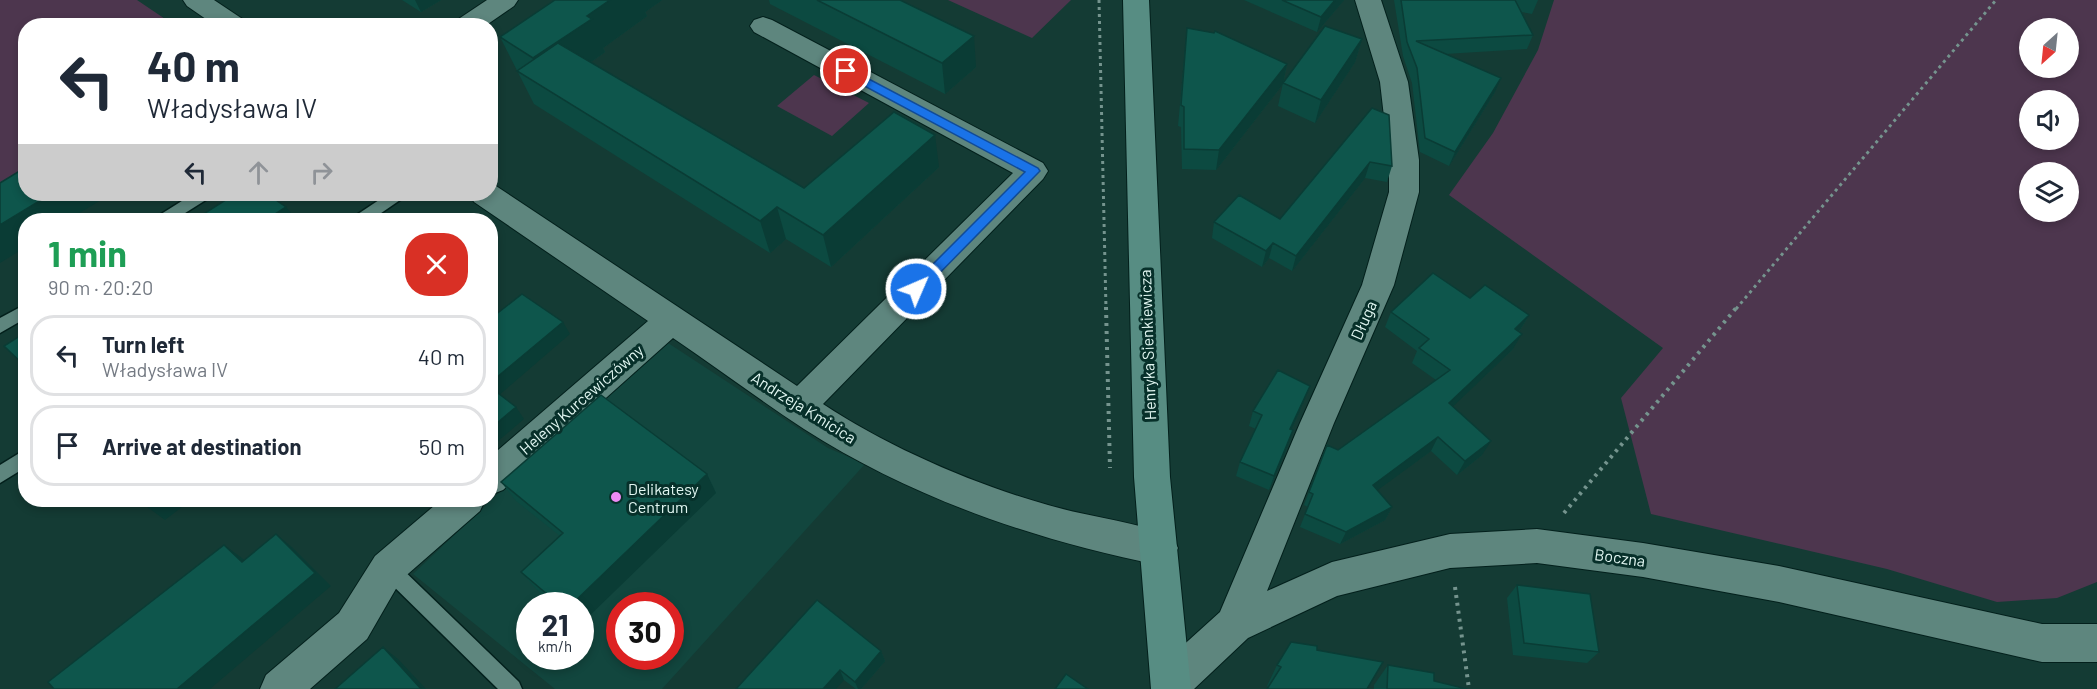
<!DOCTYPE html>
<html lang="en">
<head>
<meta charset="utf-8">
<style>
  body { margin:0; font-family:Barlow,sans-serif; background:#f6f6f7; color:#1f2937; height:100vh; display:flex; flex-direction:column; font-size:22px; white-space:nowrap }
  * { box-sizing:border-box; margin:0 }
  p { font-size:20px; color:#747a83 }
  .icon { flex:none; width:33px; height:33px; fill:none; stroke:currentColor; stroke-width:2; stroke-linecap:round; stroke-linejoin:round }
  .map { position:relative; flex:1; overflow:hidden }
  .drawer { position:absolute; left:18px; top:213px; width:480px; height:294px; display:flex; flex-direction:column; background:#fff; border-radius:24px; box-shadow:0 3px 9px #0003 }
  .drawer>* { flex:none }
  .hud { position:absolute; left:18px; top:18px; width:480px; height:183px; border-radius:24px; box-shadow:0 3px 9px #0003; background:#fff; color:#1f2937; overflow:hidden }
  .needle { width:39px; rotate:207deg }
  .buttons { position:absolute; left:2019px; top:18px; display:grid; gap:12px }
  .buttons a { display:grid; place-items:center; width:60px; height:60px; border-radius:50%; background:#fff; box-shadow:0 3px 9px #0003; font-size:30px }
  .speed { position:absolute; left:516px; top:592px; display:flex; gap:12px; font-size:30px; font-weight:700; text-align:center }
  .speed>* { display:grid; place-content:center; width:78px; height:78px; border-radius:50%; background:#fff; box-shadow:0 3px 9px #0003; line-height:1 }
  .speed small { font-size:15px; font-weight:400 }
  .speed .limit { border:9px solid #d22; background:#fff; color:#111 }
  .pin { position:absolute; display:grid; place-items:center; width:51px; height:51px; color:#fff; margin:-26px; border:3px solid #fff; border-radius:50%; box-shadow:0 2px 6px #0007 }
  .me { position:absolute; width:66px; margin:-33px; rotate:45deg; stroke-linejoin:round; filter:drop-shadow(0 0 4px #0008) }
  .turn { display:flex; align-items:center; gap:21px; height:126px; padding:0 30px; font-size:27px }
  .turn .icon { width:78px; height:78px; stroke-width:2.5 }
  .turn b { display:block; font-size:42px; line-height:51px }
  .lanes { display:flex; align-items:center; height:57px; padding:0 30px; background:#0003; justify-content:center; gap:30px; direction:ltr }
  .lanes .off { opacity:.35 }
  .round { display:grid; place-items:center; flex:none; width:63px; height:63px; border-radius:24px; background:#f6f6f7 }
  .overview { display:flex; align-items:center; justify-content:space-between; height:102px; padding:0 30px }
  h1 { font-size:36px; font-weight:700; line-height:45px; color:#1e9e55 }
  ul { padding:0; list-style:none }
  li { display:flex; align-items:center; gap:18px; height:81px; margin:0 12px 9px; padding:0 18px; border:3px solid #e0e1e3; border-radius:24px }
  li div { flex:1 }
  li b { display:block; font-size:22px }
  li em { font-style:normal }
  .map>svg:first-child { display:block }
</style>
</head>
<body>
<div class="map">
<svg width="2097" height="689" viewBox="0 0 2097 689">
  <rect width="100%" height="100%" fill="#143b34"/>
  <path fill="#12463e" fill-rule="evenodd" d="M 662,339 L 828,448 L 865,464 L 662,689 L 555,689 L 413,574 ZM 530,606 L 580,606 L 580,657 L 530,657 ZM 620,606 L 670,606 L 670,657 L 620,657 Z"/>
  <path fill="#4d364e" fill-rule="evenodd" d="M 0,0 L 137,0 L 174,25 L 26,26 L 25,179 L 0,195 Z
    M 948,0 L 1071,0 L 1032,38 Z
    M 1554,0 L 2097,0 L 2097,582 L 2057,598 L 1997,602 L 1887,569 L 1651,514 L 1621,398 L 1663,348 L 1449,195 L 1493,133 L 1538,50 ZM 2030,28 L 2068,28 L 2068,68 L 2030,68 ZM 2030,100 L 2068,100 L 2068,140 L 2030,140 ZM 2030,172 L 2068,172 L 2068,212 L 2030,212 Z
    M 814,75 L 869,103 L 832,136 L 777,106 Z"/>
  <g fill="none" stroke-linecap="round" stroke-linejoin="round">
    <defs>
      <path id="lane" d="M 193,194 L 211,194 L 209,198 L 174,220 L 156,220 L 158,216 Z
        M 388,194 L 405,194 L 403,198 L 371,220 L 353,220 L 355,216 Z
        M 26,304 L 26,318 L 0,333 L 0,318 Z
        M 26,449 L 26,467 L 0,483 L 0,465 Z
        M 388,559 L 395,562 L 519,682 L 522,689 L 498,689 L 381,574 L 379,568 L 381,562 Z"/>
      <path id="street" d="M 183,0 L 214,0 L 244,20 L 248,26 L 216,26 L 187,6 Z
        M 487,0 L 518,0 L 514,6 L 485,26 L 453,26 L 457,20 Z
        M 1355,0 L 1381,0 L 1408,82 L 1419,160 L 1419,192 L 1394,285 L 1334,423 L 1267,591 L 1332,562 L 1450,534 L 1537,529 L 1643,543 L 1779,566 L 2042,624 L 2097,624 L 2097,662 L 2042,662 L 1779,602 L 1643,577 L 1537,563 L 1450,568 L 1337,596 L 1248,638 L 1194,689 L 1154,689 L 1151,683 L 1157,669 L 1220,612 L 1300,423 L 1362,285 L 1389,192 L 1389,160 L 1380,82 Z
        M 763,17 L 772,20 L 1043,163 L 1048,171 L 1043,179 L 823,404 C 888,447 973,484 1048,505 C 1088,517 1133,521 1172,536 L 1178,548 L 1172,560 L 1159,565 C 1034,540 912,498 804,429 C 760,400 717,368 673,338 L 503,490 L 490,495 L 490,457 L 648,321 L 474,202 L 470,194 L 490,194 L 490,185 L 496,186 L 797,386 L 1013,173 L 754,32 L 750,26 L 754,20 Z
        M 441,500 L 485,500 L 480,511 L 401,580 L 367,639 L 310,689 L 260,689 L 266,675 L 339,613 L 375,556 Z"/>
      <path id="secondary" d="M 1123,0 L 1149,0 L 1170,477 L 1191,689 L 1151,689 L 1134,477 Z"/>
    </defs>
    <use href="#lane" stroke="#03201c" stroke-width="3"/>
    <use href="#street" stroke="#03201c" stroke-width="2"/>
    <use href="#secondary" stroke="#03201c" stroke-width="2"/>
    <path stroke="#75948e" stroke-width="3" stroke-dasharray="3 4" stroke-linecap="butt" d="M 1099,0 L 1106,309
      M 1736,309 L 1996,0"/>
    <path stroke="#75948e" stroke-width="4" stroke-dasharray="3 5" stroke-linecap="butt" d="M 1106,307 L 1110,468
      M 1564,513 L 1737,307
      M 1455,587 L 1469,689"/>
    <use href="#lane" fill="#5e867e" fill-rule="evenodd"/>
    <use href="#street" fill="#5e867e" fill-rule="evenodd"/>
    <use href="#secondary" fill="#578d83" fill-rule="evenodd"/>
  </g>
  <path fill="#0c4a41" d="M 402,0 L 441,0 L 421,12 Z
    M 554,0 L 662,0 L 645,12 L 647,16 L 603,48 L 605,52 L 591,62 L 804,188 L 939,167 L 831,267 L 786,239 L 770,253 L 534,104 L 500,37 Z
    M 769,0 L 900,0 L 976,67 L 945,94 L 770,4 Z
    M 1244,0 L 1344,0 L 1317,32 Z
    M 1394,0 L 1538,0 L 1532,14 L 1522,12 L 1533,35 L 1527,49 L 1445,54 L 1495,92 L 1449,166 L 1420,152 L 1412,83 L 1403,56 Z
    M 1187,28 L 1287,64 L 1283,84 L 1216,170 L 1182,169 L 1181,127 L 1178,126 Z
    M 1362,39 L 1355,62 L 1315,123 L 1278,106 L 1283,83 Z
    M 1372,108 L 1392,166 L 1387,182 L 1365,178 L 1292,271 L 1269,258 L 1262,267 L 1212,238 L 1214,222 L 1280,219 Z
    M 1470,298 L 1529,315 L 1519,332 L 1513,349 L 1453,406 L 1482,455 L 1457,475 L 1431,451 L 1377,490 L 1392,507 L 1385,520 L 1340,544 L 1300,527 L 1308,507 L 1304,505 L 1327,445 L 1338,450 L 1436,380 L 1412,363 L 1417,351 L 1385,327 L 1391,312 Z
    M 1304,401 L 1291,430 L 1288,445 L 1269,490 L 1236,476 L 1240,462 L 1256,429 L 1249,426 L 1253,411 Z
    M 707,474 L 716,493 L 580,606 L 557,606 L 536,589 L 521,572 L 560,536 L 516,501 L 501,482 Z
    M 1517,585 L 1599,652 L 1587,663 L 1513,655 L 1507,598 Z
    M 1317,650 L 1268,687 L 1267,686 L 1277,665 Z
    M 881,651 L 885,661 L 861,689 L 856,689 L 844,680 L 736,689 Z
    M 1388,665 L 1434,681 L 1467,689 L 1374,689 L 1374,685 Z"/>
  <path fill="#0a3c35" d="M 415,0 L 441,0 L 421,12 Z
    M 610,0 L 662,0 L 645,12 L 647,16 L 603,48 L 605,52 L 550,91 L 548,90 L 533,58 L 587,16 Z
    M 1335,0 L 1344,0 L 1317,32 L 1321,17 Z
    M 974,36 L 976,67 L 945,94 L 942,63 Z
    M 1362,39 L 1355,62 L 1315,123 L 1321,100 Z
    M 1287,64 L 1283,84 L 1216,170 L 1219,150 Z
    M 1501,78 L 1495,92 L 1449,166 L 1455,152 Z
    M 935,135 L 939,167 L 831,267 L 823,235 Z
    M 1370,162 L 1365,178 L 1292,271 L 1296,256 Z
    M 51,194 L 111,194 L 68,220 L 26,220 L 26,247 L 0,263 L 0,225 Z
    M 286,207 L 297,220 L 266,220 Z
    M 777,207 L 786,239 L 770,253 L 760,221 Z
    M 1273,243 L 1269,258 L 1262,267 L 1266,251 Z
    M 1529,315 L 1520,330 L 1506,344 L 1515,329 Z
    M 563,322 L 570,334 L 497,397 L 490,388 L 490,383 Z
    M 1522,334 L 1513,349 L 1442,417 L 1449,403 Z
    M 1310,386 L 1304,401 L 1285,444 L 1290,429 Z
    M 516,407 L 524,419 L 490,448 L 490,429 Z
    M 1293,430 L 1288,445 L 1269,490 L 1274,476 Z
    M 1438,437 L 1431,451 L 1367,498 L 1373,485 Z
    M 1491,441 L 1482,455 L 1457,475 L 1465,461 Z
    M 707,474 L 716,493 L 580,625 L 580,606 L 570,606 Z
    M 141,500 L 191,500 L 165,520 L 139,501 Z
    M 1392,507 L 1385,520 L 1340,544 L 1346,532 Z
    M 276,534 L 293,548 L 331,586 L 210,689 L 177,689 Z
    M 224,545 L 242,558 L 259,575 L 242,562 Z
    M 383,647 L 398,659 L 426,689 L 421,689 Z
    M 881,651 L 885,661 L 861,689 L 858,689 L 855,682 Z
    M 840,670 L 844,680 L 836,689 L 823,689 Z"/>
  <path fill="#0e564c" stroke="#0a3c35" stroke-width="1.5" d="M 555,0 L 610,0 L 587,16 L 592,19 L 533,58 L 500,37 Z
    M 817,0 L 900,0 L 974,36 L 942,63 Z
    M 1282,0 L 1335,0 L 1321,17 Z
    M 1401,0 L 1515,0 L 1533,35 L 1416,41 L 1501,78 L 1455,152 L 1425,138 L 1417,68 L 1407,42 Z
    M 1325,26 L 1362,39 L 1321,100 L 1283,83 Z
    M 1187,28 L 1214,33 L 1215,31 L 1287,64 L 1219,150 L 1184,149 L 1184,107 L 1181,105 Z
    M 558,43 L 804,188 L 894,112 L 935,135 L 823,235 L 777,207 L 760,221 L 517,71 Z
    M 1372,108 L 1389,115 L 1392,166 L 1370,162 L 1296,256 L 1273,243 L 1266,251 L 1214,222 L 1239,195 L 1280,219 Z
    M 26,167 L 26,194 L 51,194 L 0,225 L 0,183 Z
    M 235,194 L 267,194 L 286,207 L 266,220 L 194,220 Z
    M 1433,273 L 1470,298 L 1485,285 L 1529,315 L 1515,329 L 1522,334 L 1449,403 L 1491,441 L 1465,461 L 1438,437 L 1373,485 L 1392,507 L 1346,532 L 1305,514 L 1313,494 L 1309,492 L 1327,445 L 1338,450 L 1450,370 L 1419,348 L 1429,339 L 1391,312 Z
    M 522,294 L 563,322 L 490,383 L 490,319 Z
    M 26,332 L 26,367 L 4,346 Z
    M 1278,370 L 1310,386 L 1290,429 L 1293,430 L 1274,476 L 1240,462 L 1262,415 L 1253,411 Z
    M 490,387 L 516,407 L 490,429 Z
    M 601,395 L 707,474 L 570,606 L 561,606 L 521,572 L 563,533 L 501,482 Z
    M 276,534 L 315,573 L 177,689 L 54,689 L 48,682 L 224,545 L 242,562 Z
    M 1517,585 L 1590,594 L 1599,652 L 1524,643 Z
    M 817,600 L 881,651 L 855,682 L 840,670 L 823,689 L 736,689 Z
    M 1291,642 L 1317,646 L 1317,650 L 1383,662 L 1367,689 L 1267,689 L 1281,667 L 1277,665 Z
    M 383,647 L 421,689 L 335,689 Z
    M 1388,665 L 1434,673 L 1434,681 L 1467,689 L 1387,689 Z
    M 1066,674 L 1088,689 L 1055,689 Z"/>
  <path fill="#1a73e8" stroke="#114b97" stroke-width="1.5" d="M 846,67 L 1038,168 L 1040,171 L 921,292 L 912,292 L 910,289 L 912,285 L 1025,172 L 842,74 L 842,68 Z"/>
  <circle fill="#ef8bf6" stroke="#07302a" stroke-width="2" cx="616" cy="497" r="6"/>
  <g text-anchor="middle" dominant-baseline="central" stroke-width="6" stroke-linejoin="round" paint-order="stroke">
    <g font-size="16" fill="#e2f7f2" stroke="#07302a">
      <text transform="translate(1363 320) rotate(-66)">Długa</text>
      <text transform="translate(1147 345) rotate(-92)">Henryka Sienkiewicza</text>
      <text transform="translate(581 399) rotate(-41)">Heleny Kurcewiczówny</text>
      <text transform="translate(804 407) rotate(32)">Andrzeja Kmicica</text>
      <text transform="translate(1620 557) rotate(8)">Boczna</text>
    </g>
    <g font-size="16" fill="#e2f7f2" stroke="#07302a" text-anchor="start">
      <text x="628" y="488">Delikatesy<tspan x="628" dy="18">Centrum</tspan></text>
    </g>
  </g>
</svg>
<div class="buttons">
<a><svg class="needle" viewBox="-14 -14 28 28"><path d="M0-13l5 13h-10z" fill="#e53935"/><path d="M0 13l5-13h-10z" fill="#747a83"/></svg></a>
<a><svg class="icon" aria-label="sound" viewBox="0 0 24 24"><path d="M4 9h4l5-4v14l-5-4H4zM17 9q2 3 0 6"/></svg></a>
<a><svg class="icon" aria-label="layers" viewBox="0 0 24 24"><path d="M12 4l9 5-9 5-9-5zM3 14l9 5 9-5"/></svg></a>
</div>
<div class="speed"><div>21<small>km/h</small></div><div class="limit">30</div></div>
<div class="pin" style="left:846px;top:71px;background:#d93025"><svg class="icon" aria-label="arrive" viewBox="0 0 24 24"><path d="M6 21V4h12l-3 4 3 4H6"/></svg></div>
<svg class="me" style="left:916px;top:289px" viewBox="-20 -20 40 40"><circle r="17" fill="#1a73e8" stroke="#fff" stroke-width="3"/><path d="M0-11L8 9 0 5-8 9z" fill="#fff"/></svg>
<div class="hud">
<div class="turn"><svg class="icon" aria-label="left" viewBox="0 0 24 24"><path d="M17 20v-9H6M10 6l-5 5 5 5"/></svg><div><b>40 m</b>Władysława IV</div></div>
<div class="lanes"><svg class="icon" aria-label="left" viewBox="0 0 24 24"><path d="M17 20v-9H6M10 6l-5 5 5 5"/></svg><svg class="icon off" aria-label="ahead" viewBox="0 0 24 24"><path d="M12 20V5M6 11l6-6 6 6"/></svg><svg class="icon off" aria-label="right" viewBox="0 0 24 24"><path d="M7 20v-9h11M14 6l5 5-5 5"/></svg></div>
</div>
<section class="drawer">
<div class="overview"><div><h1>1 min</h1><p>90 m · 20:20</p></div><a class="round" style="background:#d93025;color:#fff"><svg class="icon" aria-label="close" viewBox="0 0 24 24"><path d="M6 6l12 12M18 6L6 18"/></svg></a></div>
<ul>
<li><svg class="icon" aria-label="left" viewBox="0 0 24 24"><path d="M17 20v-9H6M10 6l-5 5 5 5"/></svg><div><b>Turn left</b><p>Władysława IV</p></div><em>40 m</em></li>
<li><svg class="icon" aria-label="arrive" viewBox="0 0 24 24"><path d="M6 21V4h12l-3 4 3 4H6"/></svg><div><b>Arrive at destination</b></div><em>50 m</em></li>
</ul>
</section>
</div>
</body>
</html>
